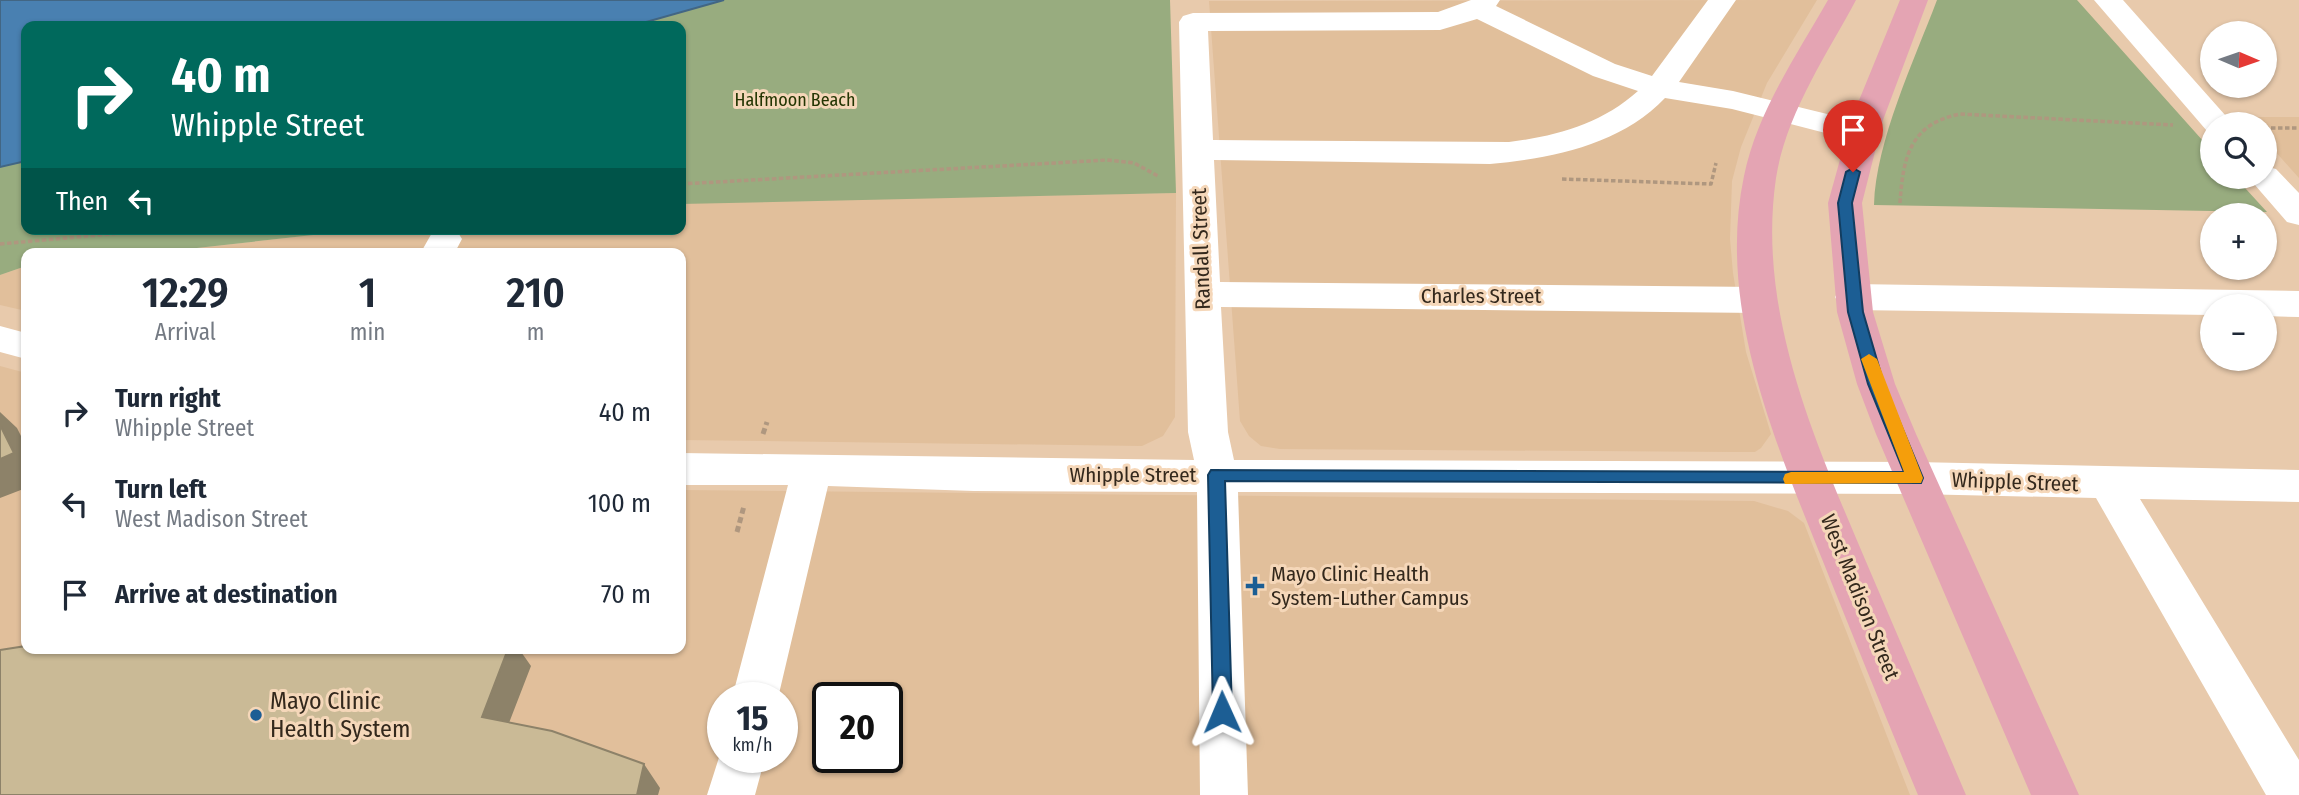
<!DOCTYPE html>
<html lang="en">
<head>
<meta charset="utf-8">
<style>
  body { margin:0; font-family:"Fira Sans Condensed",sans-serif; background:#f6f6f7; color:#1f2937; height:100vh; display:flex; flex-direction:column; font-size:26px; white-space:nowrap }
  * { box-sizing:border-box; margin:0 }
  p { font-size:23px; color:#747a83 }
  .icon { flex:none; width:38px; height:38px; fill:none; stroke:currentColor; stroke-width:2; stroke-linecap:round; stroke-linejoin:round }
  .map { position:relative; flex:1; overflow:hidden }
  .side { position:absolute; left:21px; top:248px; width:665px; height:406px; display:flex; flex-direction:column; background:#fff; border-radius:14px; box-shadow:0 2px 5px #0004 }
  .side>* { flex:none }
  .guide { position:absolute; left:21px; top:21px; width:665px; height:214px; border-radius:14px; box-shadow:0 2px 5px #0004; background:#00695c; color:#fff; overflow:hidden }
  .needle { width:46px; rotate:92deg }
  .fabs { position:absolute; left:2200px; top:21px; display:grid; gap:14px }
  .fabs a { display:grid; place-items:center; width:77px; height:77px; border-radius:50%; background:#fff; box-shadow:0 2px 5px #0004; font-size:35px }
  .speed { position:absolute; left:707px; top:682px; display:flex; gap:14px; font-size:35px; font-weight:700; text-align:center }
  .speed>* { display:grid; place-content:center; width:91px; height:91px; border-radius:50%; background:#fff; box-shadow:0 2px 5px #0004; line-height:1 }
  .speed small { font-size:18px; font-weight:400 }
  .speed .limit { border:4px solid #111; border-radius:10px; background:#fff; color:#111 }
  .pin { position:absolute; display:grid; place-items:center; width:60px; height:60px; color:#fff; margin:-72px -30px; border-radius:50% 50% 50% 0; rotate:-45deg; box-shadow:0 0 7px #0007 }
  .pin .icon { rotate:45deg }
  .me { position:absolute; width:77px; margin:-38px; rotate:359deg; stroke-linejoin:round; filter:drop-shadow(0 0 5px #0008) }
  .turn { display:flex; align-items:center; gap:24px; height:147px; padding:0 35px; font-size:32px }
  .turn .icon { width:91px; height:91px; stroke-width:2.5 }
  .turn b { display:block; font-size:49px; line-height:60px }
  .then { display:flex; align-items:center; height:66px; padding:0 35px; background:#0003; gap:14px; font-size:26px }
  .eta { display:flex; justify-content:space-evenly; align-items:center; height:119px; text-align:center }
  .eta b { font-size:42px; font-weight:600; line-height:49px }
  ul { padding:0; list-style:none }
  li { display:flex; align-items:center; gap:21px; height:91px; padding:0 35px }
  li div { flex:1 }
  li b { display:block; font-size:26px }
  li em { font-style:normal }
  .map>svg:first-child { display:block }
</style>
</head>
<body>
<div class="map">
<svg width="2299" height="795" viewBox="0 0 2299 795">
  <rect width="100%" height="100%" fill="#e8caac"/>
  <path fill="#e1bf9b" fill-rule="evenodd" d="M 1817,0 L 1767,83 L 1741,147 L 1732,181 L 1730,239 L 1733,273 L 1746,352 L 1771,434 L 1761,448 L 1755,452 L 1731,452 L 1280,449 L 1261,446 L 1249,436 L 1240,421 L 1209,1 Z
    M 2244,117 L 2299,117 L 2299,178 L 2265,140 L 2264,124 L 2251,124 Z
    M 1176,193 L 1175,417 L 1163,436 L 1142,446 L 681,440 L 681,254 L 142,254 L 368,229 L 681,229 L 681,204 L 708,202 Z
    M 26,266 L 26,311 L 0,305 L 0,275 Z
    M 0,366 L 26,373 L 26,649 L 681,649 L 681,490 L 1754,501 L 1788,511 L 1804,523 L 1910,795 L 0,795 ZM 723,698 L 782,698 L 782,758 L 723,758 ZM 828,698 L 887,698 L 887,758 L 828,758 Z"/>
  <path fill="#98ac7f" d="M 724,0 L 1170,0 L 1176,193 L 681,204 L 681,26 L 632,26 Z
    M 1937,0 L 2077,0 L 2212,151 L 2212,177 L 2235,177 L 2267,212 L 1874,205 C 1876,141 1914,61 1937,0 Z
    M 26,161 L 26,229 L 368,229 L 142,254 L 26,254 L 26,266 L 0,275 L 0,167 Z"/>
  <path fill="#4980b1" stroke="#426684" stroke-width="2" d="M 0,0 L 724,0 L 632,26 L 26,26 L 26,161 L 0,167 Z"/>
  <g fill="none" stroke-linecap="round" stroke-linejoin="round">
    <path stroke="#af977f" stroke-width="3.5" stroke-dasharray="4.5 2.5" stroke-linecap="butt" d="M 2264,128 L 2299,128
      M 1562,179 L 1711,184 L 1716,163
      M 681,184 L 1107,160 L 1134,163 L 1158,176
      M 1900,203 C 1903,157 1910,124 1960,114 L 2173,125
      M 0,244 L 167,229"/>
    <path stroke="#af977f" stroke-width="5" stroke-dasharray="6 3.5" stroke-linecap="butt" d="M 763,434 L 767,422
      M 737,532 L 744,506"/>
    <path fill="#fff" fill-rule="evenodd" d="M 1471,0 L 1500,0 L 1496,6 L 1615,64 L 1652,76 L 1708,0 L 1736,0 L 1679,82 L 1733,91 L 1864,123 L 1875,126 L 1880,133 L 1875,140 L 1864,143 L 1732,109 L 1665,98 C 1620,145 1553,158 1490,164 L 1214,160 L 1220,282 L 1759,287 L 1772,291 L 1777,300 L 1772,309 L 1759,313 L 1221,307 L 1228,432 L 1234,460 L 1915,462 L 2299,470 L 2299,502 L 2140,499 L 2299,760 L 2299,795 L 2266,795 L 2096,498 L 1915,494 L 1238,492 L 1248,795 L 1200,795 L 1197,492 L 974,491 L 828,486 L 778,698 L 732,698 L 788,485 L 681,485 L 681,453 L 1194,460 L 1188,432 L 1179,22 L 1183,16 L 1193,13 L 1438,12 ZM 1477,19 L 1593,76 L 1638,91 C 1601,124 1557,136 1509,142 L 1213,140 L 1208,31 L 1440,30 Z
      M 2094,0 L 2123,0 L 2233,124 L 2212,124 L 2212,132 L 2207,131 Z
      M 2264,166 L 2276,169 L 2299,193 L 2299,225 L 2287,222 L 2248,177 L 2264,177 Z
      M 439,229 L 457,231 L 462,239 L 454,254 L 420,254 L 433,231 Z
      M 1853,284 L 2299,291 L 2299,317 L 2264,316 L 2264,306 L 2212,306 L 2212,315 L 1853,310 L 1840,306 L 1835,297 L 1840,288 Z
      M 0,326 L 26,333 L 26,359 L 0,352 Z
      M 723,745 L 723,758 L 765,758 L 755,795 L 707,795 Z"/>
    <path fill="#e4a4b3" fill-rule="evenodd" d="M 1828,0 L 1856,0 C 1826,56 1786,114 1776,178 C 1756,315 1818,448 1870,571 C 1902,646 1934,720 1966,795 L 1918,795 C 1888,723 1859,651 1830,579 C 1781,455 1715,313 1744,176 C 1757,112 1796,56 1828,0 Z
      M 1900,0 L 1928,0 L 1883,120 L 1862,203 L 1873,312 L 1895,384 L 1916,434 L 2079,795 L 2031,795 L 1876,434 L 1857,384 L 1837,312 L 1828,203 L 1851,120 Z"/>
  </g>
  <path fill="#8d8269" d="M 0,412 L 17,428 L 26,446 L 26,488 L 0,498 Z
    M 508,649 L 519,649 L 531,666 L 502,741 L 482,717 Z
    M 644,764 L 660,788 L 658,795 L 637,795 Z"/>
  <path fill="#caba96" stroke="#8d8269" stroke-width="2" d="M 0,425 L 14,453 L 0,459 Z
    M 26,646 L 26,649 L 508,649 L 482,717 L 552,731 L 644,764 L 637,795 L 0,795 L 0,650 Z"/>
  <path fill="#1c5e94" stroke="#123d60" stroke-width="2" d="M 1853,168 L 1860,172 L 1852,203 L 1863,312 L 1884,384 L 1923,478 L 1921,483 L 1225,481 L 1232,712 L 1229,719 L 1222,721 L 1215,719 L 1213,712 L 1208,475 L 1211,470 L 1904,472 L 1868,384 L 1848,312 L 1838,203 L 1846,172 Z"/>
  <path fill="#f59e0b" d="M 1869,354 L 1877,359 L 1923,478 L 1921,483 L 1785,484 L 1783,479 L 1785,474 L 1791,472 L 1904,472 L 1861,359 Z"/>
  <g fill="#1c5e94" stroke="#f5d7b9" stroke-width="2.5">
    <path d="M1251.5 575.5h7v7h7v7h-7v7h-7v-7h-7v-7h7z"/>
    <circle cx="256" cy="715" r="7"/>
  </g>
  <g text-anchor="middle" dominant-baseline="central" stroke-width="6" stroke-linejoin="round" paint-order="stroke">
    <g font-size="18" fill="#233502" stroke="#f5d7b9">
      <text x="795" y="100">Halfmoon Beach</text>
    </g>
    <g font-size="21" fill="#33281c" stroke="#f5d7b9">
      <text transform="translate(1201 249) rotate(-92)">Randall Street</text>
      <text x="1481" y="296">Charles Street</text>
      <text x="1133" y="475">Whipple Street</text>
      <text transform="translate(2015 482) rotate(2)">Whipple Street</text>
      <text transform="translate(1860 597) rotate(68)">West Madison Street</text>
    </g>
    <g font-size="21" fill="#33281c" stroke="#f5d7b9" text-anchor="start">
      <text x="1271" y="574">Mayo Clinic Health<tspan x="1271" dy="24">System-Luther Campus</tspan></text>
    </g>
    <g font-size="24" fill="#33281c" stroke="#f5d7b9" text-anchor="start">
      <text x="270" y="701">Mayo Clinic<tspan x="270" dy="28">Health System</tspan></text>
    </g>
  </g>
</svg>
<div class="fabs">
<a><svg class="needle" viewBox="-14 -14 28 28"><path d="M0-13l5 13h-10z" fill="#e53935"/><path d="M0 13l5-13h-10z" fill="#747a83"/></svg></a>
<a><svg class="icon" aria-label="search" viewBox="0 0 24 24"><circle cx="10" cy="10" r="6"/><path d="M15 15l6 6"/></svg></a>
<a>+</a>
<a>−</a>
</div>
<div class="speed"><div>15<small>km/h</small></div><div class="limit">20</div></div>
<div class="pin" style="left:1853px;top:172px;background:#d93025"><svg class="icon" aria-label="arrive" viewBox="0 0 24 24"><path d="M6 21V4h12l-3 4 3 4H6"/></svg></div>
<svg class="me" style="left:1222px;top:712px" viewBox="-20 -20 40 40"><path d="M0-17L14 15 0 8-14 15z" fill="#1c5e94" stroke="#fff" stroke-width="4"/></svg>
<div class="guide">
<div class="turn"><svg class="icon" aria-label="right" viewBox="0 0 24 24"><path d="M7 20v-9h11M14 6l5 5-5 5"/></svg><div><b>40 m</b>Whipple Street</div></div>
<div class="then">Then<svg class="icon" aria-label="left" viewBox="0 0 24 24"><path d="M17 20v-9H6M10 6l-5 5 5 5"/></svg></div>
</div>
<section class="side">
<div class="eta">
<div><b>12:29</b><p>Arrival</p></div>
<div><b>1</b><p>min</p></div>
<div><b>210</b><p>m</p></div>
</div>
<ul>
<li><svg class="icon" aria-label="right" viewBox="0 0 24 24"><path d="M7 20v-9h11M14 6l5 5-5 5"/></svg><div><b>Turn right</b><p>Whipple Street</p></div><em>40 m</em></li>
<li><svg class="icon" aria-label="left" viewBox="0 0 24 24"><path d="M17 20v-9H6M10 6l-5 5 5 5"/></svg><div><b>Turn left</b><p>West Madison Street</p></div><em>100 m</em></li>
<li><svg class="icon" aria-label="arrive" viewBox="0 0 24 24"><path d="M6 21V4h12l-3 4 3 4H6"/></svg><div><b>Arrive at destination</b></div><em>70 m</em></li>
</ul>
</section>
</div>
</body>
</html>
